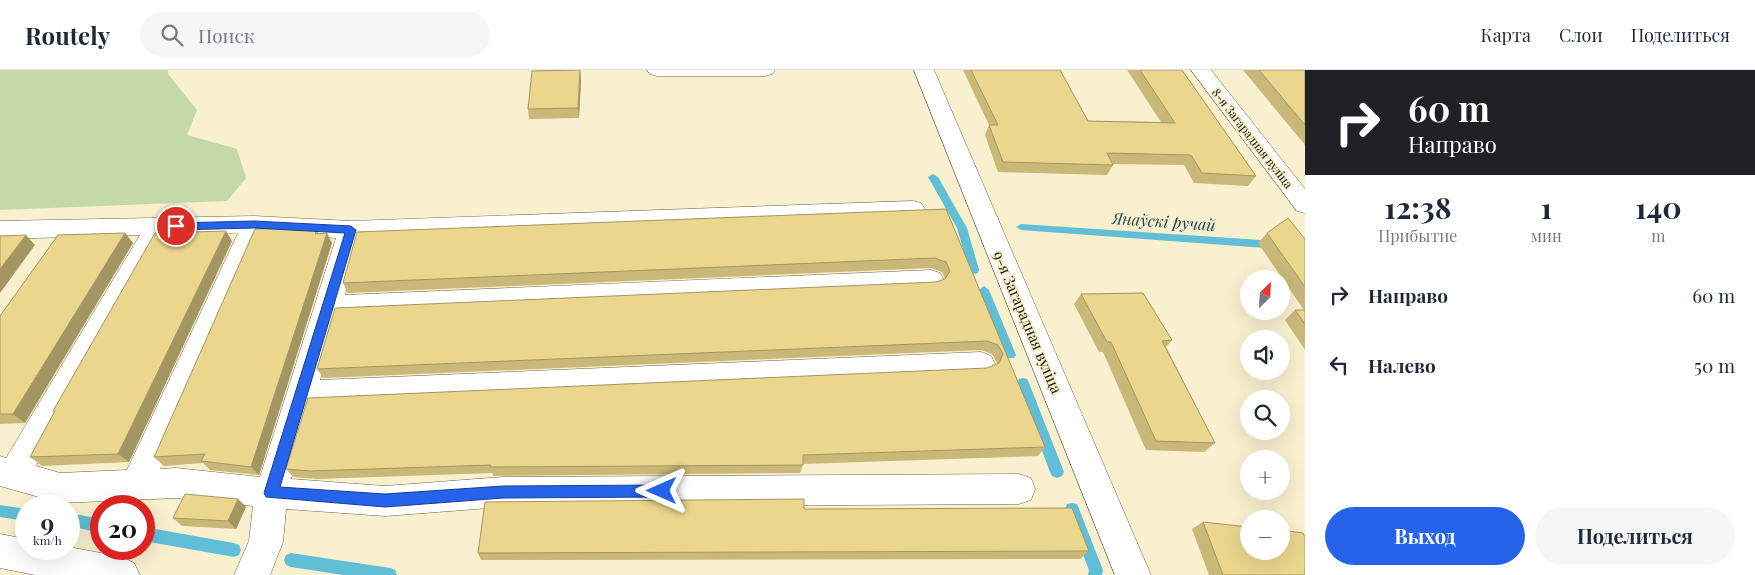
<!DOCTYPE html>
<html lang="ru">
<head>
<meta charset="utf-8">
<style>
  body { margin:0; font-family:"Playfair Display",serif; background:#f6f6f7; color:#1f2937; height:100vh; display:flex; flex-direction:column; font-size:19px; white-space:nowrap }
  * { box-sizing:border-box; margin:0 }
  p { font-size:16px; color:#747a83 }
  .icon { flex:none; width:28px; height:28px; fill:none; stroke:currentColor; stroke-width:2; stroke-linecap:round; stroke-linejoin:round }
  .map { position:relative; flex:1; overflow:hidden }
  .sheet { display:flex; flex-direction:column; background:#fff; width:450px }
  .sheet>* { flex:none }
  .hud { background:#202124; color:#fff; overflow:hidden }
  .needle { width:32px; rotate:24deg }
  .buttons { position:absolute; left:1240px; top:200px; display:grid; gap:10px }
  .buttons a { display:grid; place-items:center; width:50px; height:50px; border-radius:50%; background:#fff; box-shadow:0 5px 20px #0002; font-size:25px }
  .speed { position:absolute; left:15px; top:425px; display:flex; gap:10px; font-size:25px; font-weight:700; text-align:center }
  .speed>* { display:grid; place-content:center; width:65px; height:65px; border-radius:50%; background:#fff; box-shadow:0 5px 20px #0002; line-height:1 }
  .speed small { font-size:12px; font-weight:400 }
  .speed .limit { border:8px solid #d22; background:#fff; color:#111 }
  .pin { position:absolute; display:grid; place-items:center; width:42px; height:42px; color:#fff; margin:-21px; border:2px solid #fff; border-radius:50%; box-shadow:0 1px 5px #0007 }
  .me { position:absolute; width:55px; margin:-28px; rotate:270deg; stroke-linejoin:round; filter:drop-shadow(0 0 4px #0008) }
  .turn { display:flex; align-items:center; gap:18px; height:105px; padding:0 20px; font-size:22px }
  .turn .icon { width:65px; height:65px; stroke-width:2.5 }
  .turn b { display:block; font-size:35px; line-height:42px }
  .eta { display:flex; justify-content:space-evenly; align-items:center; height:85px; text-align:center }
  .eta b { font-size:30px; font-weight:700; line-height:35px }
  .primary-button { display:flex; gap:10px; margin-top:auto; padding:10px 20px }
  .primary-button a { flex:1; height:58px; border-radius:30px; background:#2563eb; color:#fff; font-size:20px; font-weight:700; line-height:58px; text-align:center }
  .primary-button a+a { background:#f6f6f7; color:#1f2937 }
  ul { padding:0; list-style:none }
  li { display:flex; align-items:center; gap:15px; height:70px; padding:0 20px }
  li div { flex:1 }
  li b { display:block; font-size:19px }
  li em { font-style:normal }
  header { display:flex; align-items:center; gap:30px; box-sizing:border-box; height:70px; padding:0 25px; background:#fff; border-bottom:1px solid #e0e1e3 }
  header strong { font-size:24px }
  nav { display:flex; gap:28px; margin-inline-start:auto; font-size:18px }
  .search { width:350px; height:45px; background:#f6f6f7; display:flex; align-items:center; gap:12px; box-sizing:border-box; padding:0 18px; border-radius:28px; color:#747a83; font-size:19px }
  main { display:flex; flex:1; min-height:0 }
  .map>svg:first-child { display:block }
</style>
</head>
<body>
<header>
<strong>Routely</strong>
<div class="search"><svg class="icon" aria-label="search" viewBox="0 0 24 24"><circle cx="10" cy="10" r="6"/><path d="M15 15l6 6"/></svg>Поиск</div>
<nav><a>Карта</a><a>Слои</a><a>Поделиться</a></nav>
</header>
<main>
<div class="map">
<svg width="1305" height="505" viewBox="0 0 1305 505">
  <rect width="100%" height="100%" fill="#f9f0cf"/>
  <path fill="#c4d8a8" d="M 0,0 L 168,0 L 168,4 L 197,40 L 187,65 L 237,79 L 246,108 L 227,131 L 0,140 Z"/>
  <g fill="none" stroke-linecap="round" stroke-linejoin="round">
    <path fill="#60bfd6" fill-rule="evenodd" d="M 933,104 L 938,107 L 967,158 L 979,200 L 978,203 L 974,204 L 969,200 L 957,158 L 928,107 Z
      M 1021,154 L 1305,173 L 1305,181 L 1021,160 L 1016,157 Z
      M 984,216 L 989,220 L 1016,285 L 1014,288 L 1006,288 L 1004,285 L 979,220 Z
      M 1023,308 L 1027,309 L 1029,313 L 1064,402 L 1062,406 L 1057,408 L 1052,406 L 1050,402 L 1017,313 L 1019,309 Z
      M 1072,433 L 1077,434 L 1079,439 L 1103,500 L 1102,505 L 1088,505 L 1089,500 L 1065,439 L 1067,434 Z
      M 0,435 L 26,439 L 26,451 L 0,447 Z
      M 69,443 L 101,449 L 101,463 L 69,456 Z
      M 144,457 L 234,473 L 239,475 L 241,480 L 239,485 L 234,487 L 144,471 Z
      M 291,483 L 390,498 L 395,500 L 397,505 L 343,505 L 291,497 L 286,495 L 284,490 L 286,485 Z"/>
    <defs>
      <path id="minor" d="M 647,0 L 775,0 L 772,4 L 765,6 L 657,6 L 650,4 Z
        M 914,0 L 934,0 L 1151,505 L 1115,505 Z
        M 1191,0 L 1211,0 L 1305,119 L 1305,143 L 1297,141 Z
        M 913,131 L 921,133 L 925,139 L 921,145 L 913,147 L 361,168 L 345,225 L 931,200 L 940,203 L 944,210 L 940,217 L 931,220 L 339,246 L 320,310 L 981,282 L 991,286 L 995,294 L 991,302 L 981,306 L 313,335 L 291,409 L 385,416 L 503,407 L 1019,404 L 1031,408 L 1035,419 L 1031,430 L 1019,434 L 503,437 L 385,446 L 286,439 L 283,472 L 270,505 L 234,505 L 249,471 L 253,436 L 176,428 L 60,433 L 0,416 L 0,386 L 6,388 L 140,165 L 0,169 L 0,151 L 254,146 L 351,151 ZM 238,163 L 127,400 L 60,403 L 36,396 L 165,165 ZM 262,163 L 336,168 L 260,407 L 176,398 L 160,399 Z
        M 0,464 L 26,469 L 26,479 L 69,479 L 69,477 L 122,487 L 134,493 L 140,505 L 35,505 L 0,498 Z"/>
    </defs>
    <use href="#minor" stroke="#6c6447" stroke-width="1"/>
    <use href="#minor" fill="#fff" fill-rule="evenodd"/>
  </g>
  <path fill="#c9b878" d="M 580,0 L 581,10 L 579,48 L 529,49 L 528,39 Z
    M 963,0 L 1060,0 L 1088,51 L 1161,52 L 1127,0 L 1182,0 L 1256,106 L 1248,116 L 1194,113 L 1184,95 L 1112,94 L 1113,95 L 1107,105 L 998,102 L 985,65 L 989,55 Z
    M 1243,0 L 1305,0 L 1305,75 Z
    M 946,139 L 1045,377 L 1038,386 L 803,394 L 800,403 L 493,406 L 493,403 L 317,409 L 293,407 L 286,399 L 987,298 L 996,295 L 997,293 L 992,284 L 981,280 L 323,308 L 317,299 L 936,212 L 945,209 L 942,202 L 931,198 L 348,223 L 343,213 Z
    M 317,159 L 319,164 L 332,173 L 259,405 L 210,400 L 203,393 L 164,396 L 154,387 Z
    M 125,163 L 133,173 L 25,353 L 0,354 L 0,246 Z
    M 1267,163 L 1305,169 L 1305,280 L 1285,250 L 1295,240 L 1304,240 L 1258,173 Z
    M 232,171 L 129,392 L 42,396 L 30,387 L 54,342 L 53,341 Z
    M 1081,224 L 1172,270 L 1166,277 L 1215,373 L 1204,382 L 1146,380 L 1103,282 L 1099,282 L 1074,234 Z
    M 238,429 L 246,437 L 236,459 L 182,456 L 173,448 Z
    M 804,439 L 1089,481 L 1080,489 L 481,490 L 478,483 Z
    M 1203,452 L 1305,505 L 1209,505 L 1192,459 Z"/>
  <path fill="#a49662" d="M 580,0 L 581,10 L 579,48 L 578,38 Z
    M 226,161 L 232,171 L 129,392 L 118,384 Z
    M 125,163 L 133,173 L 25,353 L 13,344 Z
    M 327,163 L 332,173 L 259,405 L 251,397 Z
    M 26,165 L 35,175 L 0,223 L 0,199 Z
    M 238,429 L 246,437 L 236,459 L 228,451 Z"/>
  <path fill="#ead68c" stroke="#a49662" d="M 580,0 L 578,38 L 528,39 L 532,1 Z
    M 971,0 L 1060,0 L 1088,51 L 1175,53 L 1140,0 L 1182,0 L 1256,106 L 1202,103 L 1191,85 L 1107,83 L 1113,95 L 1003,92 L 989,55 L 998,55 Z
    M 1259,0 L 1305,0 L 1305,55 Z
    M 946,139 L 1045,377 L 803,385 L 803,395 L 490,397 L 491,395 L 310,401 L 286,399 L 308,328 L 987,298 L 999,293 L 1003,284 L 998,275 L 987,271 L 317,299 L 335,238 L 936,212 L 945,209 L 950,201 L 946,192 L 935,188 L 343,213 L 357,162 Z
    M 1288,148 L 1305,169 L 1305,217 L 1267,163 Z
    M 310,158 L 317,159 L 315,164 L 327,163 L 251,397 L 201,391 L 205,384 L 154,387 L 255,159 Z
    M 226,161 L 118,384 L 30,387 L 55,341 L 53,341 L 155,163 Z
    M 125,163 L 13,344 L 0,344 L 0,246 L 58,165 Z
    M 26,165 L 0,199 L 0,166 Z
    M 1143,223 L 1172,270 L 1162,271 L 1215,373 L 1156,371 L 1111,272 L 1107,272 L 1081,224 Z
    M 1295,240 L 1305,240 L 1305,254 Z
    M 185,424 L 238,429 L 228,451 L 173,448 Z
    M 804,429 L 804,439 L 1072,438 L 1089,481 L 478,483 L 485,432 Z
    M 1203,452 L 1249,457 L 1249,481 L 1281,481 L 1281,460 L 1303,463 L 1305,467 L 1305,505 L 1223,505 Z"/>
  <path fill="#2563eb" stroke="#184099" d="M 254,151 L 351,156 L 356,160 L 280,417 L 385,424 L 503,416 L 662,415 L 667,417 L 669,421 L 667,426 L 662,427 L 503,428 L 385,437 L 266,427 L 264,423 L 345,163 L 254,158 L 176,160 L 171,156 L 176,153 Z"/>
  <g text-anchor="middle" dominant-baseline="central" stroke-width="4" stroke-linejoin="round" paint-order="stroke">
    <g font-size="12" fill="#120f05" stroke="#f9f0cf">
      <text transform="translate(1253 68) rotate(52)">8-я Загарадная вуліца</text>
    </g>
    <g font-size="15" fill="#120f05" stroke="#f9f0cf">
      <text transform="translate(1028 252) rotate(67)">9-я Загарадная вуліца</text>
    </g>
    <g font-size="16" font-style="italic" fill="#19444f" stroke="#f9f0cf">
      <text transform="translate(1164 151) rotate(4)">Янаўскі ручай</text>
    </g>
  </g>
</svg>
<div class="buttons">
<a><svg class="needle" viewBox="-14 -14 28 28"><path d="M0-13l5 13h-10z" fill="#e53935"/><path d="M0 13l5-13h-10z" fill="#747a83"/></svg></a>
<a><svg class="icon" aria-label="sound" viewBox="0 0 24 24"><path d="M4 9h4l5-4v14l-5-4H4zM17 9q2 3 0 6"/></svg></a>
<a><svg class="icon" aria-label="search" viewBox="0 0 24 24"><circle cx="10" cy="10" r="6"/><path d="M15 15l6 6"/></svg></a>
<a>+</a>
<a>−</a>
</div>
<div class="speed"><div>9<small>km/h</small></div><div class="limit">20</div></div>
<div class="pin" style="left:176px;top:156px;background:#d93025"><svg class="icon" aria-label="arrive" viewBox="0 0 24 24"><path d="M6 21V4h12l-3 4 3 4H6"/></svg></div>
<svg class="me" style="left:662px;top:421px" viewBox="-20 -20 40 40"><path d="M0-17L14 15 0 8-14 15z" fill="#2563eb" stroke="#fff" stroke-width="4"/></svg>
</div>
<section class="sheet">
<div class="hud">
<div class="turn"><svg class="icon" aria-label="right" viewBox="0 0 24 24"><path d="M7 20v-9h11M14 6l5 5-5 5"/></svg><div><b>60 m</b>Направо</div></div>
</div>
<div class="eta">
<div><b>12:38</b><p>Прибытие</p></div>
<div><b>1</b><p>мин</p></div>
<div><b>140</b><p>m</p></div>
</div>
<ul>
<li><svg class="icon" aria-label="right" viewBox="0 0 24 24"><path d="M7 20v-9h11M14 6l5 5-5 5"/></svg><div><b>Направо</b></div><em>60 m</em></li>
<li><svg class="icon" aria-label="left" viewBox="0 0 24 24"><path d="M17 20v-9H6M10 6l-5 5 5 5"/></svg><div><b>Налево</b></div><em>50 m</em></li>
</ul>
<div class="primary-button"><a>Выход</a><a>Поделиться</a></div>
</section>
</main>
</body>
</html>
